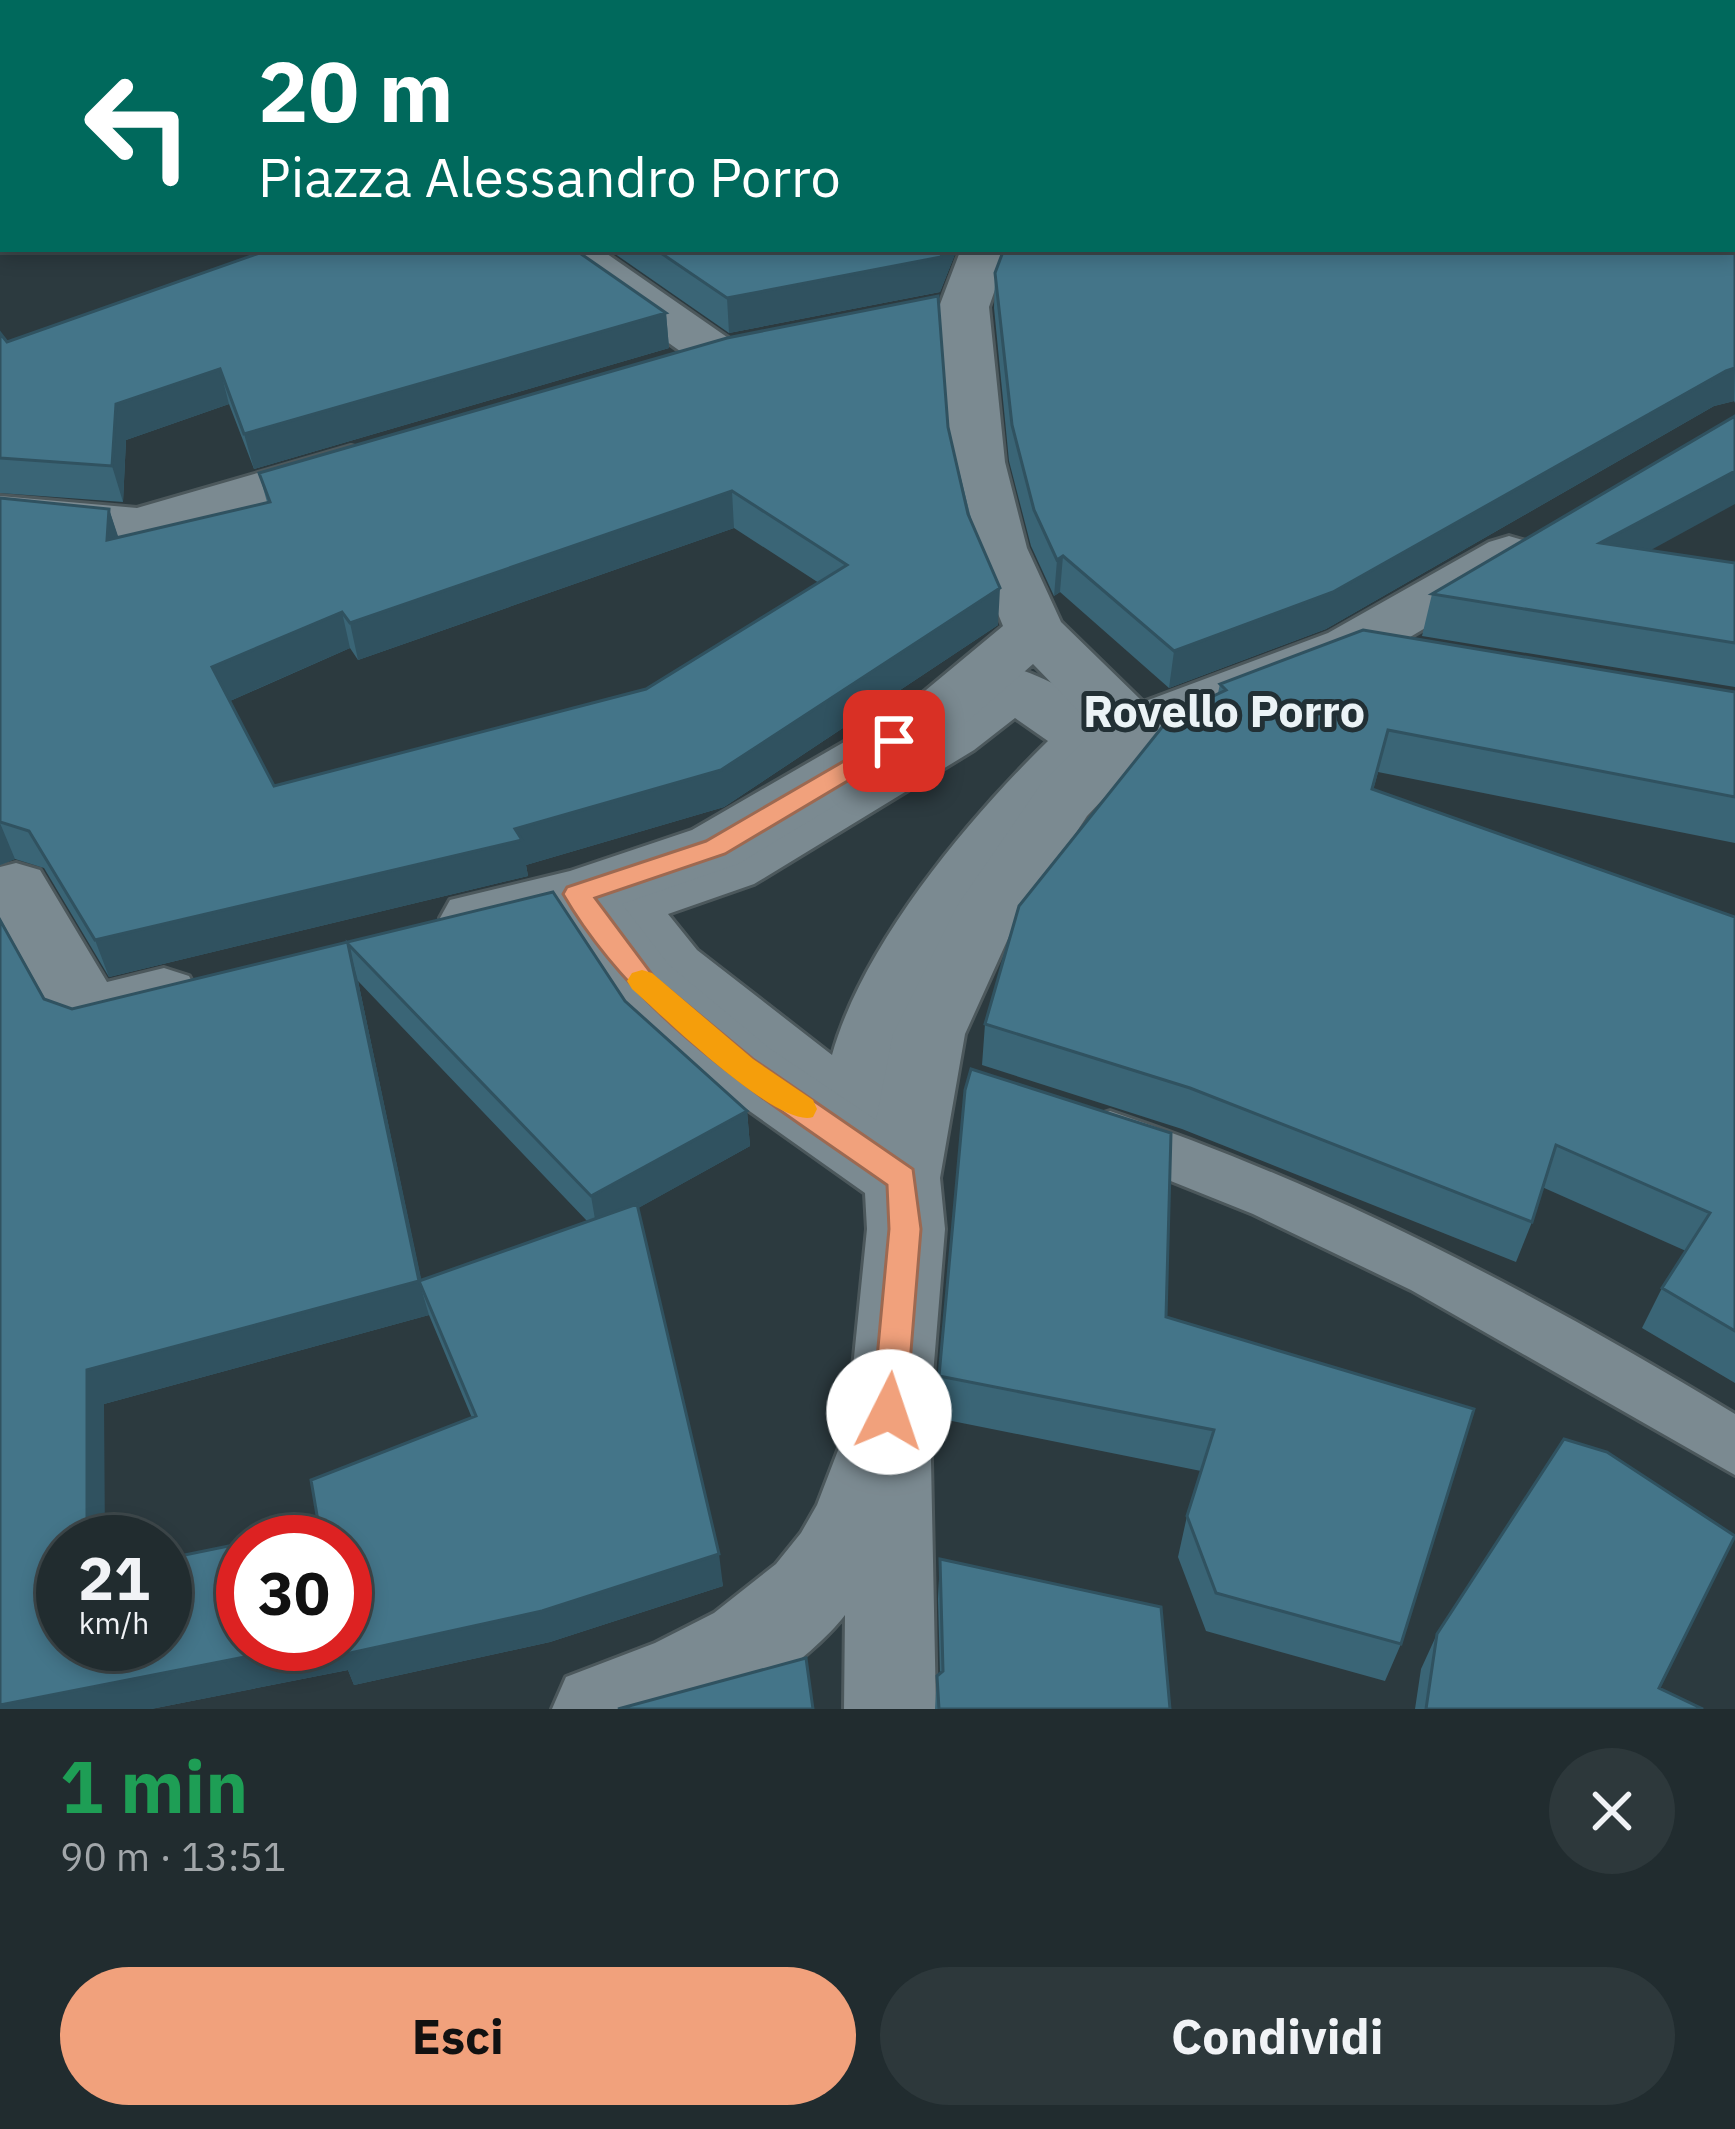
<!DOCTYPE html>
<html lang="it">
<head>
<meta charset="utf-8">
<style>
  body { margin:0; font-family:"IBM Plex Sans",sans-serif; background:#2d383b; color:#f1f3f6; height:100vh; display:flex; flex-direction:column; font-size:45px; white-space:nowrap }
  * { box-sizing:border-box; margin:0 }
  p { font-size:39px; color:#a2a7aa }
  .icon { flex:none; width:66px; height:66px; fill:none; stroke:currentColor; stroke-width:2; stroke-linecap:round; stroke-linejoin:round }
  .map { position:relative; height:1709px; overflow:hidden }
  .side { display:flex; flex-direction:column; background:#212c2f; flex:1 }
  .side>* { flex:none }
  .banner { position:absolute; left:0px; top:0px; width:1737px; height:252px; box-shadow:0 6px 18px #0003,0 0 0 3px #3e484b; background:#00695c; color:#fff; overflow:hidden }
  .speed { position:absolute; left:36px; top:1515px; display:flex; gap:24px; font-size:60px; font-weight:700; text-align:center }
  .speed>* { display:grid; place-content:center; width:156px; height:156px; border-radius:50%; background:#212c2f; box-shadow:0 6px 18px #0003,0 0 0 3px #3e484b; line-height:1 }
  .speed small { font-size:30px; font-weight:400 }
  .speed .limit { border:18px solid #d22; background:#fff; color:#111 }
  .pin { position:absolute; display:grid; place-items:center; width:102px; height:102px; color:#fff; margin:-51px; border-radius:24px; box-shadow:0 6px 18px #0006 }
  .me { position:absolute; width:132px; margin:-66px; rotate:4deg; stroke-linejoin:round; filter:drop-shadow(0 0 9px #0008) }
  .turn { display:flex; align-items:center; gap:42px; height:252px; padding:0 60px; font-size:54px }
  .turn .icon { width:156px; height:156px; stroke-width:2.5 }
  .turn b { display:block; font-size:84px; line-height:102px }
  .round { display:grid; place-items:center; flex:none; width:126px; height:126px; border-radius:63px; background:#2d383b }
  .summary { display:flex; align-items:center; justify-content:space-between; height:204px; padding:0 60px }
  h1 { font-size:72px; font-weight:800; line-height:90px; color:#1e9e55 }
  .cta { display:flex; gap:24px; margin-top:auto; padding:24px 60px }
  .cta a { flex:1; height:138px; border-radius:72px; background:#f1a17c; color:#111; font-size:48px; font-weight:800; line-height:138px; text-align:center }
  .cta a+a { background:#2d383b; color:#f1f3f6 }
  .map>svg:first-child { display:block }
</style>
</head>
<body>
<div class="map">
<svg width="1735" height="1709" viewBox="0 0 1735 1709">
  <rect width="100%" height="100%" fill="#2c3a3f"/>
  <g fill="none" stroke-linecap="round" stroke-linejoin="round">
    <defs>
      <path id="service" d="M 1110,1111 C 1330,1185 1537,1294 1735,1414 L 1735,1475 L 1411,1290 L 1253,1214 L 1091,1149 L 1083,1133 L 1091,1117 Z"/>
      <path id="pedestrian" d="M 1014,668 C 1049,677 1100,707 1119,739 L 1020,853 L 945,963 L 910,1036 L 894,1115 L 883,1136 L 857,1145 L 831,1136 L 647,988 L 589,904 L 599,886 L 708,850 L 930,720 L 992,674 ZM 1015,718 L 1048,741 C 968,819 862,946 832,1055 L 697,950 L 668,914 L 754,884 L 974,750 Z"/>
      <path id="minor" d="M 196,0 L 238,0 L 240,3 L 198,3 Z
        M 544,249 L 600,249 L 737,344 L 744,355 L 737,366 L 719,370 L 701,366 L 551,259 Z
        M 961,249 L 1009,249 L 989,307 L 1005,462 L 1027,548 L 1061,622 L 1143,702 L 1328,633 L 1489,542 L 1509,536 L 1529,542 L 1537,554 L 1529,566 L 1370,661 L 1155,744 L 1087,816 L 1011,932 L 965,1034 L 940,1178 L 945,1229 L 930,1412 L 936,1709 L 844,1709 L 845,1615 C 821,1647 751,1704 710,1709 C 659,1709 604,1709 552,1709 L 566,1677 L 655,1643 L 714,1613 L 776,1564 L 801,1533 L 817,1505 L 847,1427 L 867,1229 L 865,1193 L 717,1088 L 619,1003 L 561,922 L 474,943 L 450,936 L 440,918 L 450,900 L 570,871 L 692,830 L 908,705 L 1003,626 L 971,548 L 951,462 L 939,307 ZM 1033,664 L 1096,729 L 1041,784 L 957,906 L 893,1034 L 876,1120 L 769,1048 L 669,965 L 622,904 L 738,864 L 952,735 Z
        M 351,446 L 370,451 L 378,462 L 370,473 L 139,542 L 0,530 L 0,496 L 137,508 Z
        M 16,863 L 40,870 L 107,982 L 164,968 L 189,976 L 199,995 L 189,1014 L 89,1041 L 64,1033 L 0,918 L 0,867 Z"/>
    </defs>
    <use href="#service" stroke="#4c585c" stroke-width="6"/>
    <use href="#pedestrian" stroke="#4c585c" stroke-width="6"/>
    <use href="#minor" stroke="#4c585c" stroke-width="6"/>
    <use href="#service" fill="#7b8a91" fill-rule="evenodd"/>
    <use href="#pedestrian" fill="#7b8a91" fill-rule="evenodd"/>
    <use href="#minor" fill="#7b8a91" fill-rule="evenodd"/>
  </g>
  <path fill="#3a6576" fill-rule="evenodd" d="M 0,0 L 184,0 L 184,3 L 3,3 L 3,79 L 0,80 Z
    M 533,0 L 1735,0 L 1735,403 L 1734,401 L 1714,406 L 1326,629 L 1169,688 L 1060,592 L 1054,596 L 1031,546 L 1009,461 L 994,308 L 995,273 L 1734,3 L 540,3 Z
    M 608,249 L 957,249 L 940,292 L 729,333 Z
    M 666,313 L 669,348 L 254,469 L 229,404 L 126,440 L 123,502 L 0,493 L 0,333 L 7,342 Z
    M 948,427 L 998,625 L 724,807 L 526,865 L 528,876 L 109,977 L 44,868 L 15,859 L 0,865 L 0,498 L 109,509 L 118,538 L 267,502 L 259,473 ZM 734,528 L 819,583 L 646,689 L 274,786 L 230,701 L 350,648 L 358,660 Z
    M 1650,551 L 1735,563 L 1735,687 L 1422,636 L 1432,594 Z
    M 1220,684 L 1735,692 L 1735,843 L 1378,772 L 1373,790 L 1735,917 L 1735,1383 L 1642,1328 L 1662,1288 L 1686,1251 L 1542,1187 L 1532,1222 L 1516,1262 L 1182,1129 L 982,1065 L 985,1024 L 1218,693 Z
    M 553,892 L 625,1001 L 747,1111 L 750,1146 L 638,1208 L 723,1586 L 550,1642 L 354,1685 L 348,1670 L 151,1709 L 0,1709 L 44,999 L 72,1009 ZM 358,981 L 588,1222 L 421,1280 ZM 429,1315 L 472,1418 L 319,1527 L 63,1644 L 104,1404 Z
    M 1166,1317 L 1401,1644 L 1385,1681 L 1206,1631 L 1178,1557 L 1187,1516 L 1201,1471 L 937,1418 L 939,1376 Z
    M 940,1559 L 1170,1709 L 935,1709 L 937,1676 L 940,1674 L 938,1599 Z
    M 1437,1634 L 1659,1688 L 1703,1709 L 1415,1709 L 1421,1669 Z"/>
  <path fill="#305260" d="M 141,0 L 184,0 L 184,3 L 142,3 Z
    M 3,155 L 3,192 L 0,193 L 0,156 Z
    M 944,249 L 957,249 L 940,292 L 729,333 L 727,298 Z
    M 666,313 L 669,348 L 254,469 L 244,434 Z
    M 1735,368 L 1734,401 L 1714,406 L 1326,629 L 1169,688 L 1174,651 L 1726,371 Z
    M 220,369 L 229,404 L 126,440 L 123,502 L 112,466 L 116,404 Z
    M 1735,471 L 1735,504 L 1587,585 L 1600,543 Z
    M 732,491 L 734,528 L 358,660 L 350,623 Z
    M 109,509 L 121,545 L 107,540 Z
    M 1063,556 L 1060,592 L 1054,596 L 1057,560 Z
    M 1000,588 L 998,625 L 724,807 L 526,865 L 528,876 L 109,977 L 95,940 L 515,829 Z
    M 342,612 L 350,648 L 223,704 L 212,667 Z
    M 0,823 L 15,859 L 0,865 Z
    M 348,944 L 358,981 L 424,1292 L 419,1281 L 429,1315 L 104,1404 L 105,1542 L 87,1542 L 87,1370 Z
    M 747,1111 L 750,1146 L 597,1231 L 591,1196 Z
    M 719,1554 L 723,1586 L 550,1642 L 354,1685 L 348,1670 L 151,1709 L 0,1709 L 0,1705 L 311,1644 L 341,1644 Z"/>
  <path fill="#447589" stroke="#305260" stroke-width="3" fill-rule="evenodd" d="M 0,0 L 144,0 L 148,3 L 3,3 L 3,61 L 0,58 Z
    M 600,0 L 1735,0 L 1735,368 L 1726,371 L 1333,592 L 1174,651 L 1063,556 L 1057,560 L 1034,510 L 1012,425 L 995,273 L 1004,249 L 1734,249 L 1734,3 L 605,3 Z
    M 3,86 L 3,155 L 0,156 L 0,87 Z
    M 271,249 L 574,249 L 666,313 L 244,434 L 220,369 L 116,404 L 112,466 L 0,458 L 0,333 L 7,342 Z
    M 655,249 L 944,249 L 941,257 L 727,298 Z
    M 938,296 L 948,427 L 968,514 L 1000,588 L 721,770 L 515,829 L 522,840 L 95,940 L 29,831 L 0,822 L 0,498 L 109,509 L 107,540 L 270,502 L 259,473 L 727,338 ZM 732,491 L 847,565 L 646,689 L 274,786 L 212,667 L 342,612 L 350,623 Z
    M 1735,416 L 1735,471 L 1600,543 L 1735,563 L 1735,643 L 1432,594 Z
    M 1363,630 L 1735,692 L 1735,797 L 1388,730 L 1372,789 L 1735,917 L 1735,1331 L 1662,1288 L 1710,1213 L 1556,1145 L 1532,1222 L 1190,1088 L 985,1024 L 1019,906 L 1171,716 L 1226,690 L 1220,684 Z
    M 553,892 L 625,1001 L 747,1111 L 591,1196 L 348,944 L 419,1281 L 87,1370 L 87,1542 L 63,1542 L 63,1644 L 165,1644 L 165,1559 L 243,1543 L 243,1644 L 311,1644 L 0,1705 L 0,920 L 44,999 L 72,1009 Z
    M 971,1069 L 1171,1133 L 1166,1317 L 1474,1409 L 1401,1644 L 1216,1593 L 1187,1516 L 1214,1430 L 939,1376 L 965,1090 Z
    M 637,1204 L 719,1554 L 542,1611 L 341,1655 L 340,1644 L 345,1644 L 345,1542 L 249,1542 L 319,1527 L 311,1480 L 476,1416 L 419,1281 Z
    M 1564,1439 L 1607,1452 L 1735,1536 L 1659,1688 L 1703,1709 L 1426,1709 L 1437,1634 Z
    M 940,1559 L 1161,1607 L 1170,1709 L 939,1709 L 937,1676 L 943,1671 Z
    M 806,1658 L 813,1709 L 618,1709 Z"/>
  <path fill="#f1a17c" stroke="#9d6951" stroke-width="3" d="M 894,732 L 903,735 L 907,741 L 903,748 L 725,854 L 595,898 L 654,977 L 753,1059 L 913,1169 L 921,1229 L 906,1412 L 901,1423 L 889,1428 L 877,1423 L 872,1412 L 889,1229 L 887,1185 C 768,1101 638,1023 563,894 L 567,887 L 706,841 Z"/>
  <path fill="#f59e0b" d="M 642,970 L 652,973 L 753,1059 L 813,1100 L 817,1109 L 813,1117 C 777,1129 662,1015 632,989 L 627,981 L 632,973 Z"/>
  <g text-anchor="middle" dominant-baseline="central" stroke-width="10" stroke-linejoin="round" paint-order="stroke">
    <g font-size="45" font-weight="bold" fill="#ebf3f6" stroke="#223035">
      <text x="1224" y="710">Rovello Porro</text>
    </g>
  </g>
</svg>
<div class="speed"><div>21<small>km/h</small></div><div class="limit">30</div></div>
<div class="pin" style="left:894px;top:741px;background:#d93025"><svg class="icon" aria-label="arrive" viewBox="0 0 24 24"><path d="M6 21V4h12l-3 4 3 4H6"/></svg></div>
<svg class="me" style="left:889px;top:1412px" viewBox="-20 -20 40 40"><circle r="19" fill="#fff"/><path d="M0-13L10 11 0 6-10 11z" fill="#f1a17c"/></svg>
<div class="banner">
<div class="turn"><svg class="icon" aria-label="left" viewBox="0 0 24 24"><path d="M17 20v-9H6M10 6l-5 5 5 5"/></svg><div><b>20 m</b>Piazza Alessandro Porro</div></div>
</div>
</div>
<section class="side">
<div class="summary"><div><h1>1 min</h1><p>90 m · 13:51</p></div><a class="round"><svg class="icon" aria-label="close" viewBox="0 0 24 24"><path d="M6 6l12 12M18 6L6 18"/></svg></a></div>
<div class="cta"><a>Esci</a><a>Condividi</a></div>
</section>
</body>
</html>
